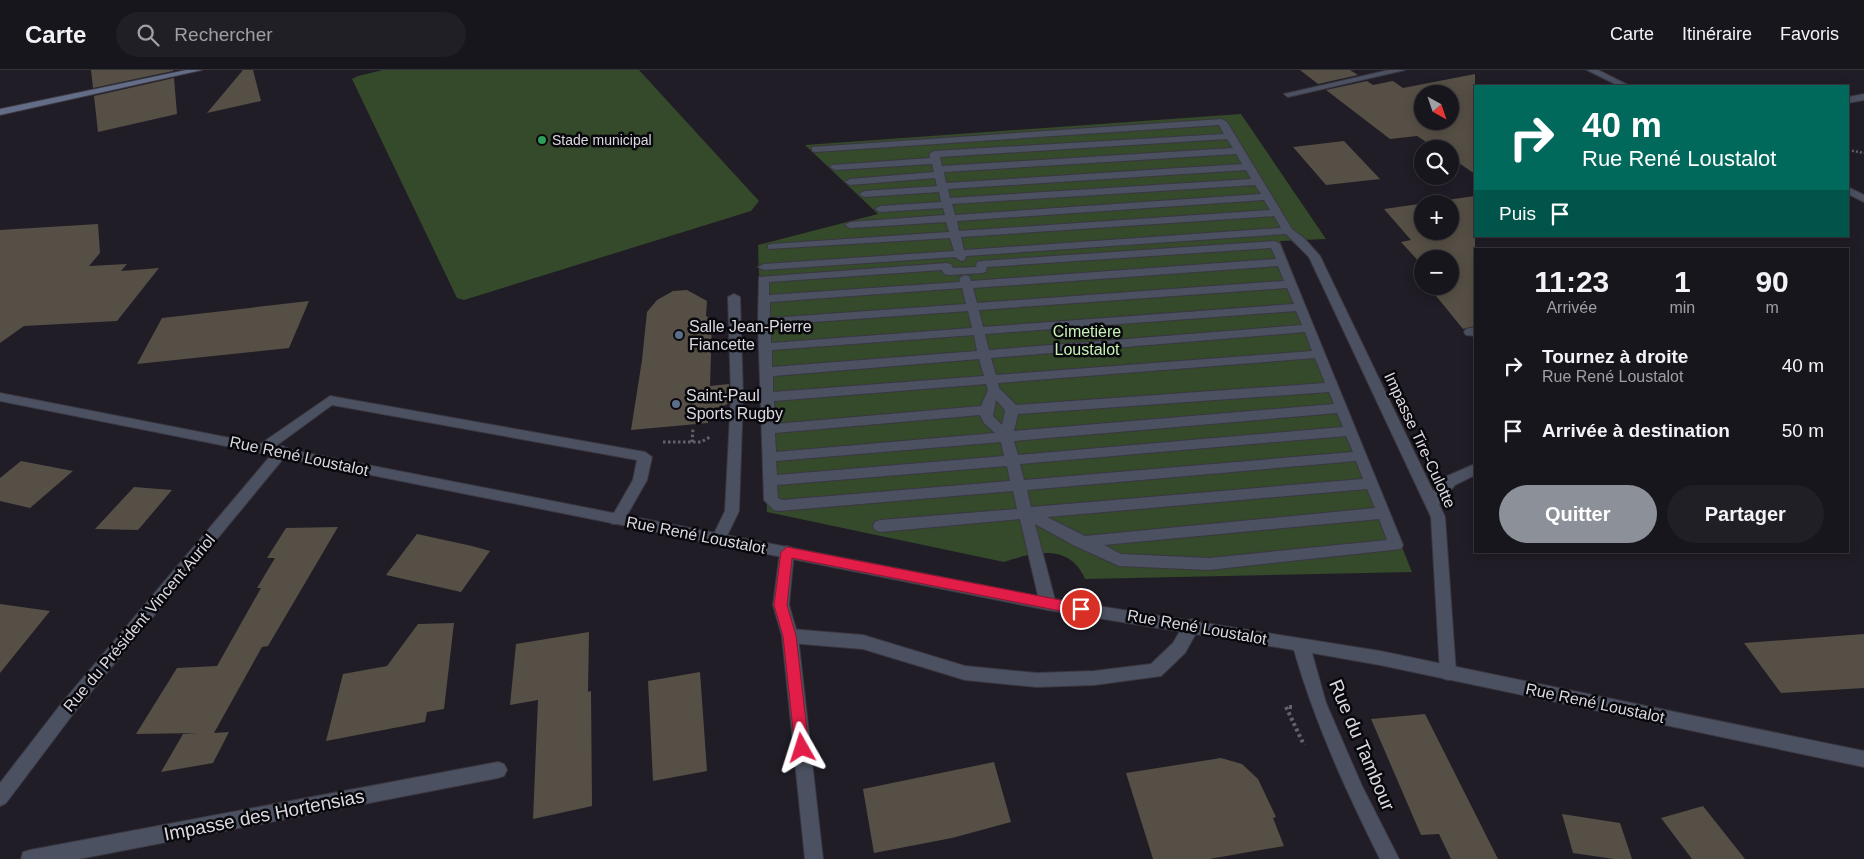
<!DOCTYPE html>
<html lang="fr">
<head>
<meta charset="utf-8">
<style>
  body { margin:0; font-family:Helvetica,sans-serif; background:#211f26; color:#f1f3f6; height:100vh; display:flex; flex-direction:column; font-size:19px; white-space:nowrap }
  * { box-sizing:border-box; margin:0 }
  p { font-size:16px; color:#9f9fa4 }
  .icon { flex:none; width:28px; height:28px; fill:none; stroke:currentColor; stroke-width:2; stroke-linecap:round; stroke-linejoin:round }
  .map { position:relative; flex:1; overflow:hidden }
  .drawer { position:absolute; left:1474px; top:178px; width:375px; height:305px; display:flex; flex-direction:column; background:#18161d; border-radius:0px; box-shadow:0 2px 12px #0003,0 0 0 1px #36353b }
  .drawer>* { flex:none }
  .hud { position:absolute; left:1474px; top:15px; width:375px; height:152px; border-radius:0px; box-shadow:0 2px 12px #0003,0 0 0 1px #36353b; background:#00695c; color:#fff; overflow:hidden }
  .needle { width:32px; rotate:140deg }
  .fabs { position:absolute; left:1414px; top:15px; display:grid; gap:10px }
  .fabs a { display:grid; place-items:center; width:45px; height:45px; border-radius:50%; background:#18161d; box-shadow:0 2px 12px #0003,0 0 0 1px #36353b; font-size:25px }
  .pin { position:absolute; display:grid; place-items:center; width:42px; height:42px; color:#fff; margin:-21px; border:2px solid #fff; border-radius:50%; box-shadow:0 1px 5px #0007 }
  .me { position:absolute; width:55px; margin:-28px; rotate:354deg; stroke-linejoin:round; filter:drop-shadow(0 0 4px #0008) }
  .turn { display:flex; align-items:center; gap:18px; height:105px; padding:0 25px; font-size:22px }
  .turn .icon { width:65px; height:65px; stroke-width:2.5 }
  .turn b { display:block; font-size:35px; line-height:42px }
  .then { display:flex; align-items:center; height:48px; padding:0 25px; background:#0003; gap:10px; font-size:19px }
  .eta { display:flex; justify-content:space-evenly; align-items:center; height:85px; text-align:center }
  .eta b { font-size:30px; font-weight:700; line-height:35px }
  .cta { display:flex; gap:10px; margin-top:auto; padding:10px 25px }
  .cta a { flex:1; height:58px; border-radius:30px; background:#8c9099; color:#fff; font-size:20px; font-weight:700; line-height:58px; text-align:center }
  .cta a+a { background:#211f26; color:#f1f3f6 }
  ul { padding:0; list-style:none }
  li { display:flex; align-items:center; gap:15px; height:65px; padding:0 25px }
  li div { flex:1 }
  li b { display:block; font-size:19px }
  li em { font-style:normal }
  header { display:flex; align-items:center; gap:30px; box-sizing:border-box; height:70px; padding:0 25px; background:#18161d; border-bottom:1px solid #36353b }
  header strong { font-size:24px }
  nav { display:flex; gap:28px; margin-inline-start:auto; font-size:18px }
  .search { width:350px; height:45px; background:#211f26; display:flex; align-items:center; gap:12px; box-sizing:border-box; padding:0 18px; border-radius:28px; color:#9f9fa4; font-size:19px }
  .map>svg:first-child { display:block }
</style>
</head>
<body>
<header>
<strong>Carte</strong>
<div class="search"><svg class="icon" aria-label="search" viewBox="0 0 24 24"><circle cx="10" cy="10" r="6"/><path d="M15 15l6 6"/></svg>Rechercher</div>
<nav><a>Carte</a><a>Itinéraire</a><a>Favoris</a></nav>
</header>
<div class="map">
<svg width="1864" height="789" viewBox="0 0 1864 789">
  <rect width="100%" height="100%" fill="#201d27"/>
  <path fill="#35492b" d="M 383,0 L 639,0 L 759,131 L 751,141 L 464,230 L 457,228 L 352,9 L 358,6 Z
    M 1241,44 L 1326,169 L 1280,171 L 1412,502 L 1085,509 C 1070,473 1034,482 1004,492 L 767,442 L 758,175 L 878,144 L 805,75 Z"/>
  <path fill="#564f45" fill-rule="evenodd" d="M 91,0 L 173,0 L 173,1 L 93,18 Z
    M 243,0 L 253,0 L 261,31 L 207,43 Z
    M 1300,0 L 1350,0 L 1358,5 L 1318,14 Z
    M 1475,4 L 1475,104 L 1450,87 L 1450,79 L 1437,79 L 1417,66 L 1390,69 L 1326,20 L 1367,11 L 1373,15 L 1393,11 L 1403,18 ZM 1422,24 L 1450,24 L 1450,51 L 1422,51 Z
    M 174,8 L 177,44 L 98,62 L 94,26 Z
    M 1344,71 L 1380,109 L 1326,115 L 1293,77 Z
    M 1475,126 L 1475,256 L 1463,259 L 1428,216 L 1450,216 L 1450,189 L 1422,189 L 1422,195 L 1401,172 L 1411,170 L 1384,139 ZM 1422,134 L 1450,134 L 1450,161 L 1422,161 Z
    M 98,154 L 100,183 L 89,196 L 127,194 L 121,201 L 159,198 L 117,251 L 24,256 L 0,273 L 0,160 Z
    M 687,220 L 707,231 L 706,246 L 712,250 L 710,316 L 729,314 L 729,333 L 708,345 L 708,353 L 631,360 L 642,290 L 647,242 L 657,230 L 673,221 Z
    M 309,231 L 289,278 L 137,294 L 162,248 Z
    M 21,391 L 73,401 L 30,438 L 0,431 L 0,408 Z
    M 134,417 L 172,420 L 138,460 L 95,459 Z
    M 338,457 L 268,576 L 262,577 L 214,663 L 229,662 L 213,693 L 161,702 L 183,664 L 197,663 L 136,664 L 177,598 L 217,596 L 261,518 L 257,518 L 275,488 L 267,488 L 286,458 Z
    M 417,464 L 472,476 L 490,481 L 461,522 L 386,505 Z
    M 0,534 L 50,541 L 0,603 Z
    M 454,553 L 444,639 L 427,642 L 425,652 L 326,671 L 343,604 L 387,596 L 418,554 Z
    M 589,562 L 588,622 L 591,621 L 592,736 L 533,749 L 538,630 L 510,635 L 516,574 Z
    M 1864,564 L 1864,618 L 1781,623 L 1744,573 Z
    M 700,602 L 707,701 L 653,711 L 648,611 Z
    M 1425,644 L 1498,789 L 1451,789 L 1439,764 L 1421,765 L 1371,649 Z
    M 1221,688 L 1242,694 L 1258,709 L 1276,747 L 1273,748 L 1284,776 L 1209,789 L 1153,789 L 1126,703 Z
    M 994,692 L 1011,752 L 952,768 L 874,783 L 863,719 Z
    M 1703,736 L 1745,789 L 1692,789 L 1661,748 Z
    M 1562,744 L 1620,753 L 1632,789 L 1614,789 L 1573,783 Z"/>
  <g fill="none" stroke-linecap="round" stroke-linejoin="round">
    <defs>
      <path id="service" d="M 1389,0 L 1405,0 L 1288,27 L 1284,24 Z
        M 1222,49 L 1227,52 L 1292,159 L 1304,168 L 1320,186 L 1433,421 L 1445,407 L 1475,394 L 1475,405 L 1455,415 L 1439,434 L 1445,447 L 1456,603 L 1454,608 L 1448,610 L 1442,608 L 1440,603 L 1431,447 L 1309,187 L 1286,164 L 966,186 L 965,190 L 961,191 L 955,187 L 764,200 L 758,197 L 764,194 L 954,181 L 950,168 L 768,179 L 768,175 L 772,174 L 949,162 L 946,152 L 850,158 L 845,155 L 850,152 L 945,145 L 943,138 L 880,142 L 875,139 L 880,136 L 941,132 L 939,122 L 864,127 L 859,124 L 864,121 L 937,116 L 935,108 L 850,115 L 845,112 L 850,109 L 934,102 L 932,94 L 835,100 L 830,97 L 832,95 L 930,88 L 929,84 L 934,81 L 1224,64 L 1219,55 L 815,82 L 812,81 L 812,77 ZM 1227,69 L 1233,78 L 942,96 L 940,87 ZM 1236,84 L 1242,94 L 946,113 L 944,102 ZM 1246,100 L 1251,109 L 950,128 L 948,119 ZM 1255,115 L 1261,124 L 955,145 L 952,134 ZM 1264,130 L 1270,140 L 959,161 L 957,151 ZM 1274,146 L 1281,158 L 964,180 L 961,167 Z
        M 1275,171 L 1280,174 L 1403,475 L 1401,479 L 1209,500 L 1119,496 L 1075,476 L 1035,454 L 1056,534 L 1054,538 L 1048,540 L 1042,538 L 1040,534 L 1020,449 L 880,462 L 875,460 L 873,456 L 875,452 L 880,450 L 1017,439 L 1013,421 L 779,441 L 774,440 L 764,430 L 758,252 L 759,207 L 947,193 L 951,194 L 953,198 L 976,197 L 977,192 L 981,191 ZM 1271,178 L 1276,189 L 971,211 L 969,206 L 965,205 L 959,208 L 960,212 L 769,225 L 769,212 L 942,200 L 944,204 L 948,205 L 982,203 L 986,202 L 987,197 ZM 1278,196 L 1284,211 L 977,233 L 973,218 ZM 962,218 L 966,234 L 770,248 L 770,232 ZM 1287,218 L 1294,234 L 983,257 L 979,240 ZM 968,241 L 972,258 L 771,273 L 771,255 ZM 1296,241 L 1302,255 L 989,280 L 985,264 ZM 1305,262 L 1312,281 L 996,305 L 991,288 ZM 974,265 L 977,281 L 772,297 L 772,280 ZM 1315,288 L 1325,313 L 1016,335 L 999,318 L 998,313 ZM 979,289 L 984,306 L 773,322 L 773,306 ZM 986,314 L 988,320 L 981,336 L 775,354 L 774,331 ZM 1329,322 L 1334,334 L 1014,361 L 1018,344 ZM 996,330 L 1005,340 L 1002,355 L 993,346 ZM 1337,343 L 1343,357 L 1018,385 L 1014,371 ZM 980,345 L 984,353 L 995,363 L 776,382 L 775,363 ZM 1346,366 L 1353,382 L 1024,410 L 1020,394 ZM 1001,372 L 1004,386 L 777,405 L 776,391 ZM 1356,391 L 1363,409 L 1031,437 L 1027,420 ZM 1007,396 L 1010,411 L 782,430 L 778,428 L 777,415 ZM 1367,419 L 1375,438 L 1085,466 L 1047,447 ZM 1379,449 L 1387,470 L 1209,488 L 1121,484 L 1104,475 Z
        M 734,224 L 740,227 L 743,326 L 739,441 L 723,474 L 713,474 L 711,470 L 725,441 L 731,326 L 728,227 Z
        M 1470,258 L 1475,258 L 1475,266 L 1466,265 L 1464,262 L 1466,259 Z
        M 330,326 L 645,382 L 652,387 L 647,410 L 622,454 L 612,454 L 610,450 L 633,410 L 637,390 L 332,335 L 269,381 L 259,381 L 257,378 L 259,375 Z
        M 1192,549 L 1198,551 L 1200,556 L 1185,583 L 1161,606 L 1094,615 L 1037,617 L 965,610 L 863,579 L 790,573 L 784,571 L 782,566 L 784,561 L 790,559 L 863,565 L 965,596 L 1037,603 L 1094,601 L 1151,594 L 1173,573 L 1186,551 Z"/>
      <path id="minor" d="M 1864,24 L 1864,30 L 1848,33 L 1848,27 Z
        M 282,376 L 287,378 L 289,381 L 287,384 L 73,644 L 6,733 L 0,736 L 0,713 L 61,634 L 277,378 Z
        M 787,476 L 792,478 L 794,482 L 789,535 L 798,566 L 823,789 L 805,789 L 782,566 L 773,535 L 780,482 L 782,478 Z
        M 498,692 L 504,694 L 507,700 L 504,706 L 498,708 L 79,789 L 21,789 L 23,782 L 30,780 Z"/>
      <path id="tertiary" d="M 1587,0 L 1598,0 L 1630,16 L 1619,16 Z
        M 1848,117 L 1864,125 L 1864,132 L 1848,124 Z
        M 0,323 L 1048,528 L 1380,581 L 1864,681 L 1864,697 L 1380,595 L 1312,583 L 1326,633 L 1362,716 L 1399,789 L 1380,789 C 1346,721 1315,653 1294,580 L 1048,540 L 0,331 Z"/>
      <path id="secondary" d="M 186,0 L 202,0 L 0,45 L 0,39 Z"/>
    </defs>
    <use href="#service" stroke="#3a3741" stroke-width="2"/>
    <use href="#minor" stroke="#3a3741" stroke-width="2"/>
    <use href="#tertiary" stroke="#3a3741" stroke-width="2"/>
    <use href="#secondary" stroke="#3a3741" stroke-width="2"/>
    <path stroke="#64616a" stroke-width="2.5" stroke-dasharray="2 2" stroke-linecap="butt" d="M 1848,80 L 1864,83"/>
    <path stroke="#64616a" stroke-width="3" stroke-dasharray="2.5 2.5" stroke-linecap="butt" d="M 663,372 L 701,372 L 710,367
      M 692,372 L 693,359"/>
    <path stroke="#64616a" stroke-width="4" stroke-dasharray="3 3" stroke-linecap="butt" d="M 1292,637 L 1286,637 L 1304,675"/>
    <use href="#service" fill="#4b5161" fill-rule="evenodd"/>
    <use href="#minor" fill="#4b5161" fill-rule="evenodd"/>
    <use href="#tertiary" fill="#4b5161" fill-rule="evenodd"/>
    <use href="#secondary" fill="#636d87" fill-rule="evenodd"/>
  </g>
  <path fill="#e11d48" stroke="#92132f" d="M 787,477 L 1081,534 L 1087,539 L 1081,545 L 792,488 L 787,535 L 796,566 L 809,678 L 807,682 L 802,684 L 797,682 L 795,678 L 783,566 L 774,535 L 781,482 Z"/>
  <circle fill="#2e9e5b" stroke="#09080c" stroke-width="2" cx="542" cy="70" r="5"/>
  <g fill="#5c6f8a" stroke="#09080c" stroke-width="2">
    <circle cx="679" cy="265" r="5"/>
    <circle cx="676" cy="334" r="5"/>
  </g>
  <g text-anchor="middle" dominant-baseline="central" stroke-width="5" stroke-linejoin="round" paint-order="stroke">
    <g font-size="14" fill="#dbd9e0" stroke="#09080c" text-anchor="start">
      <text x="552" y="70">Stade municipal</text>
    </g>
    <g font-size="16" fill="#dbd9e0" stroke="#09080c" text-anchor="start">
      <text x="689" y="256">Salle Jean-Pierre<tspan x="689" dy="18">Fiancette</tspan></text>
      <text x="686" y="325">Saint-Paul<tspan x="686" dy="18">Sports Rugby</tspan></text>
    </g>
    <g font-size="16" fill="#c9f3b6" stroke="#09080c">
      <text x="1087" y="261">Cimetière<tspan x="1087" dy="18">Loustalot</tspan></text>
    </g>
    <g font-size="16" fill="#dbd9e0" stroke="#09080c">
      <text transform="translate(1420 370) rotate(65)">Impasse Tire-Culotte</text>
      <text transform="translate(299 386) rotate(12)">Rue René Loustalot</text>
      <text transform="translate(696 465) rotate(11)">Rue René Loustalot</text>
      <text transform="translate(139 553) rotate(-50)">Rue du Président Vincent Auriol</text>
      <text transform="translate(1197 557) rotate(10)">Rue René Loustalot</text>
      <text transform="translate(1595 633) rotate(12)">Rue René Loustalot</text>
    </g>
    <g font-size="19" fill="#dbd9e0" stroke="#09080c">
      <text transform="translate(1362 675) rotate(67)">Rue du Tambour</text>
      <text transform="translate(264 745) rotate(-11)">Impasse des Hortensias</text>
    </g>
  </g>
</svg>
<div class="fabs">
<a><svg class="needle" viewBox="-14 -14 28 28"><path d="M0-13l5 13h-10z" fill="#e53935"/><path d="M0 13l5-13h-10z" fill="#9f9fa4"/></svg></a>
<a><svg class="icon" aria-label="search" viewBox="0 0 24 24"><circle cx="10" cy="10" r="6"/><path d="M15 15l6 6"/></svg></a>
<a>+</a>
<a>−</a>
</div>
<div class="pin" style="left:1081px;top:539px;background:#d93025"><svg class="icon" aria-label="arrive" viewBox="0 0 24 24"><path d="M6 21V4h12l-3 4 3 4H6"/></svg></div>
<svg class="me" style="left:802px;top:678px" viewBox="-20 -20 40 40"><path d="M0-17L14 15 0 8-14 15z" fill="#e11d48" stroke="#fff" stroke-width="4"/></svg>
<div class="hud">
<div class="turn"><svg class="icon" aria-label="right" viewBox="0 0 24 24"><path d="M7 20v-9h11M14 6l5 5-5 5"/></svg><div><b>40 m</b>Rue René Loustalot</div></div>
<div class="then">Puis<svg class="icon" aria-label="arrive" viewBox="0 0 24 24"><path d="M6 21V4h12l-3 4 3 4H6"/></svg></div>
</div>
<section class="drawer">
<div class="eta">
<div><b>11:23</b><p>Arrivée</p></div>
<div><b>1</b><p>min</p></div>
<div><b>90</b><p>m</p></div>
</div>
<ul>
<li><svg class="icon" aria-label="right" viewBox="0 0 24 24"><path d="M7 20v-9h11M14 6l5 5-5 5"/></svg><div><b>Tournez à droite</b><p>Rue René Loustalot</p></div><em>40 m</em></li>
<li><svg class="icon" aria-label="arrive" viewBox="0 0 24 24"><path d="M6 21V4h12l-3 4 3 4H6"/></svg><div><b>Arrivée à destination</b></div><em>50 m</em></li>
</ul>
<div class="cta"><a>Quitter</a><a>Partager</a></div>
</section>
</div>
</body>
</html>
